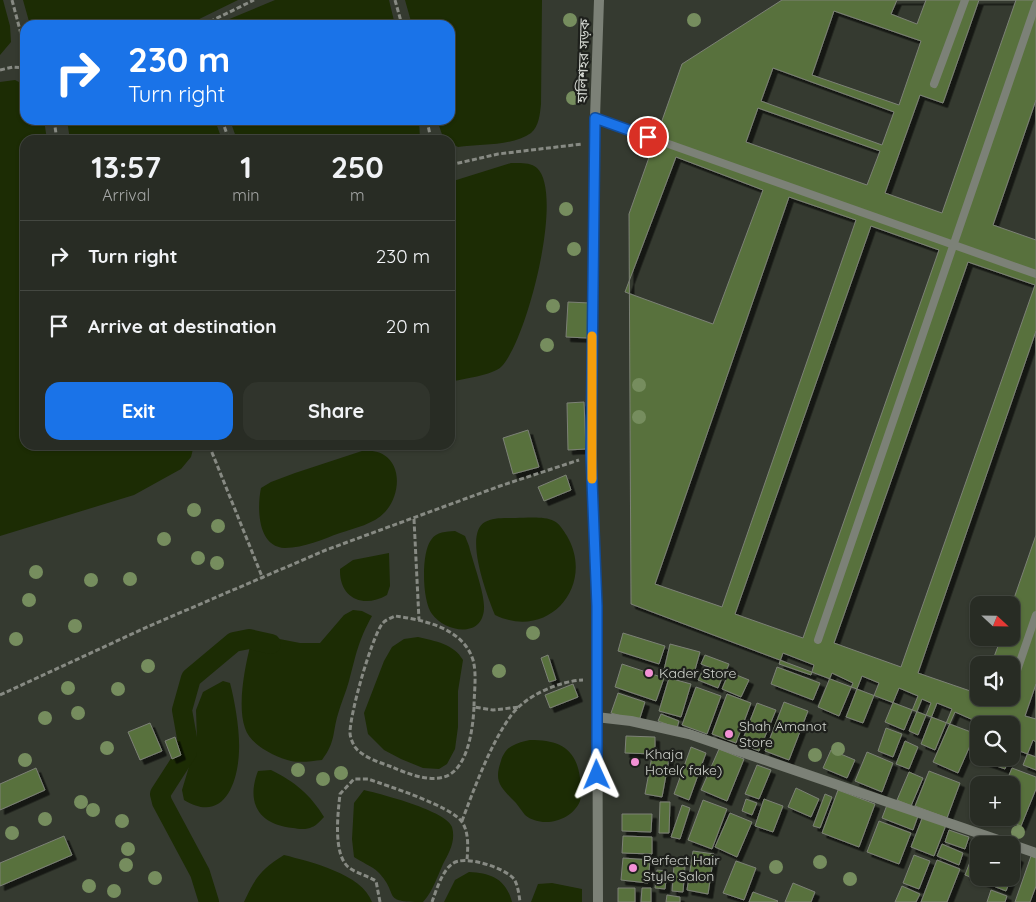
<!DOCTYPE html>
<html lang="en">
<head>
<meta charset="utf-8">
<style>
  body { margin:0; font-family:Quicksand,"Noto Sans Bengali",sans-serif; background:#30342c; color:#f1f3f6; height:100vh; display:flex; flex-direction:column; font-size:19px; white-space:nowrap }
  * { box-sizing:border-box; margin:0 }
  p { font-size:16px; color:#a5a7a6 }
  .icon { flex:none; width:28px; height:28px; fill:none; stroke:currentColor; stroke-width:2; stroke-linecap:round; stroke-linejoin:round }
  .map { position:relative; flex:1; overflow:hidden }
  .sheet { position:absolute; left:20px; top:135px; width:435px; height:315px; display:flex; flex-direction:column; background:#282c24; border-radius:15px; box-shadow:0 1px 4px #0004,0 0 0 1px #444841 }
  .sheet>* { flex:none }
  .guide { position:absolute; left:20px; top:20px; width:435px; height:105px; border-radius:15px; box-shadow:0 1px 4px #0004,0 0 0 1px #444841; background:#1a73e8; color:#fff; overflow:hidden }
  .needle { width:32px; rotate:112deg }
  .fabs { position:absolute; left:970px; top:596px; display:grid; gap:10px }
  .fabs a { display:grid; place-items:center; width:50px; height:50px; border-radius:10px; background:#282c24; box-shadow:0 1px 4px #0004,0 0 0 1px #444841; font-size:25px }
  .pin { position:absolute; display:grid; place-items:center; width:42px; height:42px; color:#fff; margin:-21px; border:2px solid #fff; border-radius:50%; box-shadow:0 1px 5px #0007 }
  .me { position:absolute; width:55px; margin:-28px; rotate:359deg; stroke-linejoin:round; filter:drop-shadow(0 0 4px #0008) }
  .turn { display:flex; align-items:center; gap:18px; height:105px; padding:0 25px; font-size:22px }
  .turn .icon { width:65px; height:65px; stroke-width:2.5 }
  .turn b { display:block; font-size:35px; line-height:42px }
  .eta { display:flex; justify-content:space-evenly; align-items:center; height:85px; text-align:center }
  .eta b { font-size:30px; font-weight:700; line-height:35px }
  .cta { display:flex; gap:10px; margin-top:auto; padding:10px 25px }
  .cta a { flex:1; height:58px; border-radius:15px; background:#1a73e8; color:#fff; font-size:20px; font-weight:700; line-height:58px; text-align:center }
  .cta a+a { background:#30342c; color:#f1f3f6 }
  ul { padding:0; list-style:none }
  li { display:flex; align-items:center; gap:15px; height:70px; padding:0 25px; border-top:1px solid #444841 }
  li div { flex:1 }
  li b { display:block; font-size:19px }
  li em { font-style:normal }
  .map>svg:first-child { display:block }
</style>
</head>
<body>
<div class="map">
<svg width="1036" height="902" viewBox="0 0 1036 902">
  <defs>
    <filter id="shadow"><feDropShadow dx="4.5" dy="4.5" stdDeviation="0" flood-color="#0009"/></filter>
  </defs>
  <rect width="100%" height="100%" fill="#353a30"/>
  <path fill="#1c2c04" d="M 0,0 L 3,0 L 10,26 L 11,42 L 0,55 Z
    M 23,0 L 238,0 L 187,25 L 30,25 Z
    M 275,0 L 389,0 L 395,25 L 215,25 Z
    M 405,0 L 542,0 L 541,104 C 540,114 539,126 531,133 C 513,146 480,144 458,147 L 450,143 L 450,140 L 444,140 L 437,120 L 450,120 L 450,25 L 412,25 Z
    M 15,80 L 25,85 L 25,120 L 44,120 L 47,140 L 25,140 L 25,445 L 194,445 L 191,457 L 181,469 L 134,495 L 0,536 L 0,82 Z
    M 67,120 L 215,120 L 222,140 L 70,140 Z
    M 230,120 L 419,120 L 420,140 L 237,140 Z
    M 511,163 C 520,163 530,162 537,168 C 565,194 526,343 501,367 C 493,375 462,379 450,382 L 450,182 Z
    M 365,450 C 371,451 379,451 384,455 C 403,467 399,497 385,512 C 374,524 355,528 340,533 C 323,539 304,548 285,548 C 257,547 257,507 261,488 L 271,482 L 295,473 Z
    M 516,518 C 527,518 544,516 554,521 C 560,524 563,530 567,536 C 596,586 548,641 495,615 C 488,598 463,534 485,522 C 493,517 507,518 516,518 Z
    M 455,531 L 465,536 L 469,546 C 473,563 485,594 484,609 C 482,639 445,632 432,614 C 422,601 421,553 431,540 C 437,531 446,532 455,531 Z
    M 389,553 L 390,586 L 387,595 C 363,609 339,598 340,569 L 353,560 Z
    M 353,610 L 362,611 L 372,616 C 358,641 356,655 349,681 C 346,692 341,703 338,714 C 332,734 336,741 322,760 C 312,761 301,763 291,761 C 275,757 250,745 245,728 C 237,705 245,666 251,643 L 264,636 L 300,643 L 320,643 L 344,615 Z
    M 418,637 C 435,641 454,644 463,660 L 458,691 L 458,727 L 455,749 L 447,764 L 439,769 L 423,768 L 401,759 L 384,750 L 368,734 L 364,713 L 384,661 L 392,647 L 404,639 Z
    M 223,681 L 230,683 C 235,702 240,731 239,751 C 238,784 223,824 184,800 L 182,790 L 197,740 L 196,710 L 203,692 Z
    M 530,740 C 558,740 576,747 580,778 C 581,785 582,794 580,801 C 572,821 542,829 525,815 C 522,811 519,807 516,803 C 502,788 493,783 501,761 C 502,756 507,748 512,746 C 517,743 524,741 530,740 Z
    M 271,770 C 295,782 310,794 324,817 C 321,820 316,826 312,827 C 307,830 298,829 293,828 C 258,825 246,802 258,771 Z
    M 364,790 C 381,794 447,811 452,827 C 456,841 449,853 443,864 C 437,877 433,891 423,902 C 379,902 401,895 378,872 C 372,866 361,862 354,857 L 352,839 L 354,803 Z
    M 284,855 C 311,862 362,874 372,902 L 244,902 C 255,878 261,869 284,855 Z
    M 469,872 C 491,873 506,879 512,902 L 444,902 L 455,880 Z
    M 552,883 L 582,889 L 582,902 L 531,902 L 538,884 Z"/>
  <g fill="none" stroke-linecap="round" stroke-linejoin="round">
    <path stroke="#1c2c04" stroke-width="20" d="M 209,902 L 200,873 L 162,802 L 160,794 L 187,752 L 187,738 L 182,710 L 191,678 L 234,642 L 249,639 L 271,644"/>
  </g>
  <path fill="#59713d" stroke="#7c8176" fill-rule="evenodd" filter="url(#shadow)" d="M 782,0 L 1036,0 L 1036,757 L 1011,748 L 1011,725 L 979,725 L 979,735 L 631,604 L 629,214 L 682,64 ZM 979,605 L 1011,605 L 1011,638 L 979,638 ZM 979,665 L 1011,665 L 1011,698 L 979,698 Z
    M 897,0 L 926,0 L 917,24 L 891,14 Z
    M 979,0 L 1016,0 L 942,213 L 885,193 L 920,95 L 943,103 Z
    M 834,11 L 921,41 L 899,105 L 812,75 Z
    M 773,68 L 894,112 L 882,145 L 761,101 Z
    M 1036,100 L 1036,240 L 993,225 Z
    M 758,108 L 880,151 L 867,185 L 746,142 Z
    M 676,157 L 763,190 L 713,324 L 625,292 Z
    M 789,197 L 856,220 L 722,607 L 655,584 Z
    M 871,226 L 939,250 L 803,638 L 735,614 Z
    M 968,262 L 1035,285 L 901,667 L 834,643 Z
    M 568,302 L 590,303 L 589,338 L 566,337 Z
    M 1036,331 L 1036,535 L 1011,607 L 1011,605 L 979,605 L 979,638 L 1001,638 L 991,665 L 979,665 L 979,694 L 918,673 Z
    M 584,402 L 586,449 L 568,450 L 567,403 Z
    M 528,430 L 539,467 L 513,474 L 503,438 Z
    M 566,475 L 571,490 L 544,501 L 538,487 Z
    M 623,633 L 665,646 L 659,664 L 618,651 Z
    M 670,644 L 700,652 L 693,677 L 664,670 Z
    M 783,653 L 814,665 L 811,675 L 779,664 Z
    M 548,655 L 556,680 L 549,682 L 541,658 Z
    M 705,655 L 729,664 L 725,674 L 701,664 Z
    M 622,664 L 664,678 L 656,701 L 615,687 Z
    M 777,667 L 820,683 L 813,700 L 771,684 Z
    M 703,670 L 722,678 L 718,688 L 698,680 Z
    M 729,672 L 749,680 L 741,697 L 722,689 Z
    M 832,673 L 853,683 L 839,716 L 818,707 Z
    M 862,676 L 879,683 L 863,723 L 846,717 Z
    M 669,678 L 691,684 L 681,717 L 659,711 Z
    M 573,684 L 578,697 L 550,708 L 545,695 Z
    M 1036,684 L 1036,719 L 1025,716 Z
    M 696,687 L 721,696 L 707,734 L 682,725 Z
    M 899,688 L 918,696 L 904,730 L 885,722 Z
    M 618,693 L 645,702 L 639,721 L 611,713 Z
    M 727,694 L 751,703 L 736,743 L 712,734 Z
    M 922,699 L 931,703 L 918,735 L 909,731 Z
    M 784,702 L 808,711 L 789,760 L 765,751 Z
    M 757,703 L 776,710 L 759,751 L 741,744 Z
    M 937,703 L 952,709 L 935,750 L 921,744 Z
    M 955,712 L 980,723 L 958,773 L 933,762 Z
    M 661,714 L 679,721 L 677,728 L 658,721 Z
    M 150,723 L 162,751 L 140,760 L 128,732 Z
    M 886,728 L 902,734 L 893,757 L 878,751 Z
    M 1011,730 L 1018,733 L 1011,751 Z
    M 626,736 L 655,737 L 655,754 L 625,753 Z
    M 175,737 L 181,755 L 172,759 L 165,741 Z
    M 1033,740 L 1036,742 L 1036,770 L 1023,765 Z
    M 905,741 L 918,747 L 909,769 L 896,764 Z
    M 691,747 L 706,753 L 689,800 L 674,794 Z
    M 719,749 L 744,759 L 727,801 L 701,790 Z
    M 831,750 L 855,760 L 847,778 L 823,768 Z
    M 867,752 L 893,763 L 882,792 L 855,781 Z
    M 979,753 L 979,758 L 1009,758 L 1005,769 L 977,759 Z
    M 652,756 L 669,759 L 662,797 L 645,794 Z
    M 757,765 L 771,770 L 759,799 L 745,794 Z
    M 36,768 L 45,790 L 0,810 L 0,784 Z
    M 1012,768 L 1036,777 L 1036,789 L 1021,826 L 999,818 L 1011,818 L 1011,785 L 1005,785 Z
    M 929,771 L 960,783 L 947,818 L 915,806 Z
    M 909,772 L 923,778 L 911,806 L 897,800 Z
    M 796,788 L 819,799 L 811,817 L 788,807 Z
    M 838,790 L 875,804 L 859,847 L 822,833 Z
    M 825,794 L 832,797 L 820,828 L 813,826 Z
    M 746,799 L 757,803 L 752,815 L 742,811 Z
    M 764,799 L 783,806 L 773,832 L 755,826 Z
    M 703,800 L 727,809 L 712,849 L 688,840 Z
    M 660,802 L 670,802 L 669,833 L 659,833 Z
    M 682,805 L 690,808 L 680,839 L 671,837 Z
    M 887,805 L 918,816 L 913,830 L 882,818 Z
    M 730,813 L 752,822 L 737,857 L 715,847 Z
    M 622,814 L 652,814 L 651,832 L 622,831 Z
    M 923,816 L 946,825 L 934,856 L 911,847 Z
    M 879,821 L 911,833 L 899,864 L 867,852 Z
    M 949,830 L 969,837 L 965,849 L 945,842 Z
    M 64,836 L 72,855 L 0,886 L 0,863 Z
    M 623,836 L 652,837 L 652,854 L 622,853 Z
    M 978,841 L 988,845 L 979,845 L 979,878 L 1011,878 L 1011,854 L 1019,858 L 1006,891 L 965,875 Z
    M 942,844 L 963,853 L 959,865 L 937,856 Z
    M 693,851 L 714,854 L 708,894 L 687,890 Z
    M 914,855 L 930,861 L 919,889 L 903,883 Z
    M 1031,856 L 1036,858 L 1036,886 L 1030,902 L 1015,902 Z
    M 623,858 L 650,860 L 648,883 L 621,880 Z
    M 937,860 L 960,869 L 947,902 L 921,902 Z
    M 736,861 L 756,868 L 744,900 L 723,893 Z
    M 674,866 L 685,867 L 683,892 L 672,891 Z
    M 657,870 L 667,871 L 665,889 L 655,888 Z
    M 793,883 L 815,892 L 811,902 L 785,902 Z
    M 902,886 L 920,894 L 916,902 L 895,902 Z
    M 618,888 L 635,888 L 635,902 L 618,902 Z
    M 642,888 L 651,888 L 651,902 L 641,902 Z
    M 991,890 L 1007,896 L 1005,902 L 987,902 Z
    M 753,892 L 778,901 L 777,902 L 749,902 Z
    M 667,895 L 680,897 L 680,902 L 666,902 Z"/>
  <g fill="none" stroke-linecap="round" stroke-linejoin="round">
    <path stroke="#878a83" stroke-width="3" stroke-dasharray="5 2.5" stroke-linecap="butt" d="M 12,0 L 25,49
      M 395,0 L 402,25
      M 203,25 L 254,0
      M 0,70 L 13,67 L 25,68
      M 54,120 L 57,140
      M 222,120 L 229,140
      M 427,120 L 431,140
      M 450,165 L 498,154 L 582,144
      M 209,445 L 263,579
      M 414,519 L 419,620
      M 0,695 L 147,627 L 326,550 L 500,486 L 579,460
      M 474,707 C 473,728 468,770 444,777 C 428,782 406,773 392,767 C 381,763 362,757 355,747 C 353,744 350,737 350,733 C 350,713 371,640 382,624 C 385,620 391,618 395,616 C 424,620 463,628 473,660 C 477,674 474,693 474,707 L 493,710 L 520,707
      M 462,821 C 474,789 490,745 510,717 C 524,696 559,681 583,680
      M 380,902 L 376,881 C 368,876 359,874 351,869 C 332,858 338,813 340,794 L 354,779 L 368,779 C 388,786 451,806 462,822 C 469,832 468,848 467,860
      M 432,902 C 436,891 442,871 452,864 C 464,854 505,868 514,879 C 518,885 519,895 520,902"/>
    <path stroke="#7c8177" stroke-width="8" d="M 934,84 L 965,0
      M 595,118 L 1036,274
      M 818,640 L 1036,4
      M 1011,688 L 1036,615
      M 1008,699 L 1008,698"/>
    <path stroke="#7c8177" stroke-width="10" d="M 596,717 L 631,721 L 689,734 L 1036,853"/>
    <path stroke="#7c8177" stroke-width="10" d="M 598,902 L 597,607 L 591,455 L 595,118 L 599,0"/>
  </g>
  <g fill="#768d5e">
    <circle cx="570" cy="20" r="7"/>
    <circle cx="694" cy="20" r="7"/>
    <circle cx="573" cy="98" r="7"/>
    <circle cx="566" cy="209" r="7"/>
    <circle cx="574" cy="249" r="7"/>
    <circle cx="553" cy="306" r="7"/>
    <circle cx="547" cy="345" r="7"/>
    <circle cx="639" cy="385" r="7"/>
    <circle cx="639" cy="417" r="7"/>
    <circle cx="194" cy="510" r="7"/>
    <circle cx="218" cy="526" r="7"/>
    <circle cx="164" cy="539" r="7"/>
    <circle cx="198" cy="558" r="7"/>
    <circle cx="217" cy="563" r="7"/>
    <circle cx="36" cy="572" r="7"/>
    <circle cx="130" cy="579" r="7"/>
    <circle cx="91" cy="580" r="7"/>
    <circle cx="29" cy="600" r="7"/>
    <circle cx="75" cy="626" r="7"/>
    <circle cx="533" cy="633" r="7"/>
    <circle cx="16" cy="639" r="7"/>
    <circle cx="148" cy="666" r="7"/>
    <circle cx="499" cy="671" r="7"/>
    <circle cx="68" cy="688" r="7"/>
    <circle cx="118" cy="689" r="7"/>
    <circle cx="78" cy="713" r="7"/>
    <circle cx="45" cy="718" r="7"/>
    <circle cx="107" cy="748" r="7"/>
    <circle cx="838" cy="749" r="7"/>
    <circle cx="815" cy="755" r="7"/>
    <circle cx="25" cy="760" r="7"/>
    <circle cx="298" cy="770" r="7"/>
    <circle cx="341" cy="773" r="7"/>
    <circle cx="323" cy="779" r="7"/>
    <circle cx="81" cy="802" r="7"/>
    <circle cx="93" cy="810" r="7"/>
    <circle cx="45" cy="819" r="7"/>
    <circle cx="122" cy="821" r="7"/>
    <circle cx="1018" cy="832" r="7"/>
    <circle cx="12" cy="833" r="7"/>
    <circle cx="128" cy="849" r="7"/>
    <circle cx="820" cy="862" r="7"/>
    <circle cx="126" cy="865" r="7"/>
    <circle cx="776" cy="867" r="7"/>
    <circle cx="155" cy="878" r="7"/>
    <circle cx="850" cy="879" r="7"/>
    <circle cx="89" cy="886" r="7"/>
    <circle cx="114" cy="891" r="7"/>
  </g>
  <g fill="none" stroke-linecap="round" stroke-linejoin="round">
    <defs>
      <path id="route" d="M 597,775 L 597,606 L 591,455 L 595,118 L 648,137"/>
    </defs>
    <use href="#route" stroke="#114b97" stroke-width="12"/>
    <use href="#route" stroke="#1a73e8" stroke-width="9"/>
    <path stroke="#f59e0b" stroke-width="9" d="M 592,479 L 592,336"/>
  </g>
  <g fill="#f391d5" stroke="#1e201c" stroke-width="2">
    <circle cx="649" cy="673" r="5"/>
    <circle cx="729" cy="734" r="5"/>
    <circle cx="635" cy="762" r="5"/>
    <circle cx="633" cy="868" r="5"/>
  </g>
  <g text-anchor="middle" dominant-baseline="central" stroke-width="4.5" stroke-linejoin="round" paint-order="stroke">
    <g font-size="14" fill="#d2d5cf" stroke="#1e201c">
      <text transform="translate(583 61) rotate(-88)">হালিশহর সড়ক</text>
    </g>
    <g font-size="14" fill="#d2d5cf" stroke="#1e201c" text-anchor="start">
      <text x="659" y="673">Kader Store</text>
      <text x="739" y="726">Shah Amanot<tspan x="739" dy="16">Store</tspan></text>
      <text x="645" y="754">Khaja<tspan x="645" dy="16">Hotel( fake)</tspan></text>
      <text x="643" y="860">Perfect Hair<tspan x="643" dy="16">Style Salon</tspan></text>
    </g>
  </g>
</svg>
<div class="fabs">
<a><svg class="needle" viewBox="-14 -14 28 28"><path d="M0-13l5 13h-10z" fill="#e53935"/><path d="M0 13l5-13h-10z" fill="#a5a7a6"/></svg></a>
<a><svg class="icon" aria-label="sound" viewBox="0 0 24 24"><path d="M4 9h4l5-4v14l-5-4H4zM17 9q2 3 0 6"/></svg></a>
<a><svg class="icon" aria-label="search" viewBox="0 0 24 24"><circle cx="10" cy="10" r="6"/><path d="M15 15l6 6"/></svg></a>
<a>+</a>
<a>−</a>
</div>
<div class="pin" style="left:648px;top:137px;background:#d93025"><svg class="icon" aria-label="arrive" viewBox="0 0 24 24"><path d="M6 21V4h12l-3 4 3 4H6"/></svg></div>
<svg class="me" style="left:597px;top:775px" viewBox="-20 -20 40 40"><path d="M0-17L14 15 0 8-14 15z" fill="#1a73e8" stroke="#fff" stroke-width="4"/></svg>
<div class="guide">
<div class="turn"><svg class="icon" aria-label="right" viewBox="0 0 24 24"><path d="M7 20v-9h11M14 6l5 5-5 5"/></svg><div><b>230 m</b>Turn right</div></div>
</div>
<section class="sheet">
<div class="eta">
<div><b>13:57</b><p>Arrival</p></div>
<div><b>1</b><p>min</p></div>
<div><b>250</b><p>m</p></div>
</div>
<ul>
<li><svg class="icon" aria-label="right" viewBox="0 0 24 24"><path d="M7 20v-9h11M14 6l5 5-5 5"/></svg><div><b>Turn right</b></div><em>230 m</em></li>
<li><svg class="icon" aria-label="arrive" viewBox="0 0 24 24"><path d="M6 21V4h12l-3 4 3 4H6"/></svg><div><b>Arrive at destination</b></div><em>20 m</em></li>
</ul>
<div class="cta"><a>Exit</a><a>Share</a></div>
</section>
</div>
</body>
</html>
